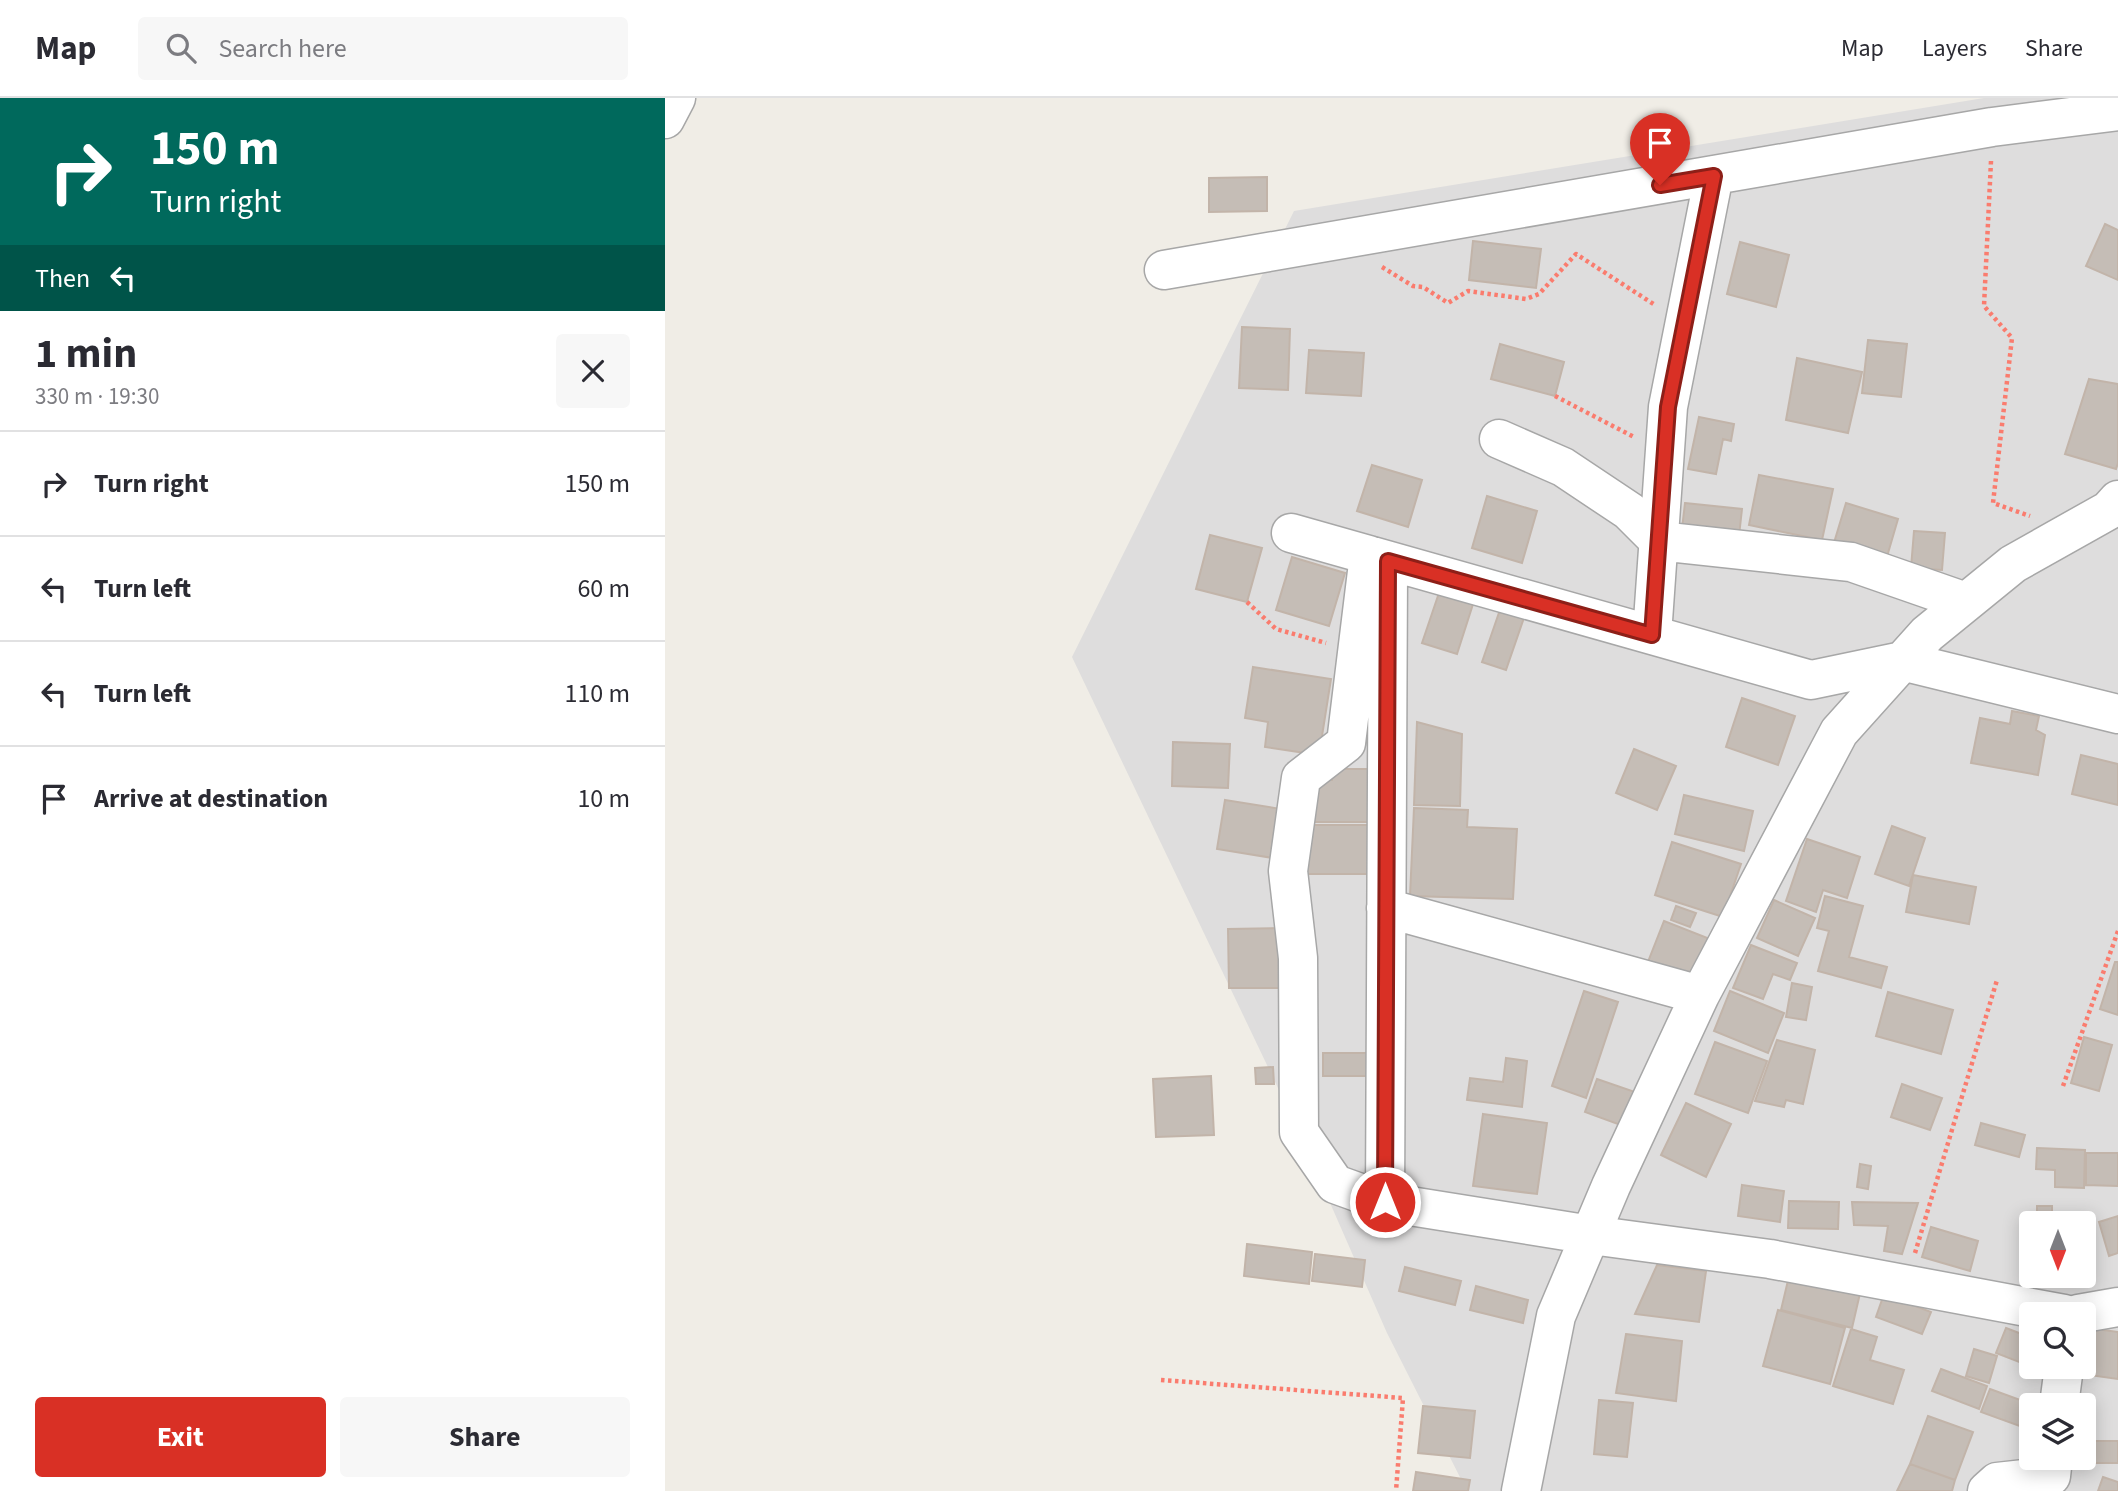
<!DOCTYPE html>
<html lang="en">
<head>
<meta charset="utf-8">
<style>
  body { margin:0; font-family:"Source Sans 3",sans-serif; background:#f7f7f7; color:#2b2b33; height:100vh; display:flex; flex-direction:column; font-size:26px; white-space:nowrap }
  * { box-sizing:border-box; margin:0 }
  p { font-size:23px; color:#7c7c81 }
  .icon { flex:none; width:38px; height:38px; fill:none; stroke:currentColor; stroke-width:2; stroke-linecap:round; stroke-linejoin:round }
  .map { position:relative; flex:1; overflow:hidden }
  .panel { display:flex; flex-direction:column; background:#fff; width:665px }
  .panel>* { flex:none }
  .banner { background:#00695c; color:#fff; overflow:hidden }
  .needle { width:46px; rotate:180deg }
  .controls { position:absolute; left:1354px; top:1113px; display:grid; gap:14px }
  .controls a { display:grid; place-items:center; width:77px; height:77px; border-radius:7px; background:#fff; box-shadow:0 4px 18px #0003; font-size:35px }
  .pin { position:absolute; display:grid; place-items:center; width:60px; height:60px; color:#fff; margin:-72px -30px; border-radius:50% 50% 50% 0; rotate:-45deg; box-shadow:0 0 7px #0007 }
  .pin .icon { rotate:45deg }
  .me { position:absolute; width:77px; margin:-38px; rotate:0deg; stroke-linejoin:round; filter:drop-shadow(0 0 5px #0008) }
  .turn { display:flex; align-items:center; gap:24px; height:147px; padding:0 35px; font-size:32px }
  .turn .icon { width:91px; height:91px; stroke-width:2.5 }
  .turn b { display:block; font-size:49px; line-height:60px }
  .then { display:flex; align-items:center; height:66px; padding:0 35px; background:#0003; gap:14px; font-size:26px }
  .round { display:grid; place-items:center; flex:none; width:74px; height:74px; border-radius:7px; background:#f7f7f7 }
  .summary { display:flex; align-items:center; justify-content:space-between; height:119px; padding:0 35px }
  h1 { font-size:42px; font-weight:700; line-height:52px }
  .button { display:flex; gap:14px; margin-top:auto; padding:14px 35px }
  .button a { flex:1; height:80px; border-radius:7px; background:#d93025; color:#fff; font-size:28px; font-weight:700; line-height:80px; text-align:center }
  .button a+a { background:#f7f7f7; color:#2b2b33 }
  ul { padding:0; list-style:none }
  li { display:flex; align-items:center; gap:21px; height:105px; padding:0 35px; border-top:2px solid #e1e1e2 }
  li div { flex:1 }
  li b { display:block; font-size:26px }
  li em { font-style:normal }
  header { display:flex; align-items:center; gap:42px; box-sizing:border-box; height:98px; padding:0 35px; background:#fff; border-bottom:2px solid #e1e1e2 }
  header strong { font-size:33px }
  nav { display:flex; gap:38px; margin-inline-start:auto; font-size:24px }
  .search { width:490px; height:63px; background:#f7f7f7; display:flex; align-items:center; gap:18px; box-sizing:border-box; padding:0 24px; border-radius:7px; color:#7c7c81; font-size:26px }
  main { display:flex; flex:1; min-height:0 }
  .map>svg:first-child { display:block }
</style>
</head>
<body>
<header>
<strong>Map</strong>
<div class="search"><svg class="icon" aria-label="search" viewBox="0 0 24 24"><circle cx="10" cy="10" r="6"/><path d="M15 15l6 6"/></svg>Search here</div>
<nav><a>Map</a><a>Layers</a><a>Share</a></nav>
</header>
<main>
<section class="panel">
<div class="banner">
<div class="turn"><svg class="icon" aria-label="right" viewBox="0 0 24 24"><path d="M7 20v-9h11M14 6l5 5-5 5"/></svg><div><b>150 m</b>Turn right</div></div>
<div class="then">Then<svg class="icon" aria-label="left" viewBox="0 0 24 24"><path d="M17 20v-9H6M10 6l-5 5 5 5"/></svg></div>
</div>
<div class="summary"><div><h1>1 min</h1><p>330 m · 19:30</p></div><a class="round"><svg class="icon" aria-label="close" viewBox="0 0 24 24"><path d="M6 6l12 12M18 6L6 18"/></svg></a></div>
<ul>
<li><svg class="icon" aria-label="right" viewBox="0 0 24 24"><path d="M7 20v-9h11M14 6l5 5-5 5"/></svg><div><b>Turn right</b></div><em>150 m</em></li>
<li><svg class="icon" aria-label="left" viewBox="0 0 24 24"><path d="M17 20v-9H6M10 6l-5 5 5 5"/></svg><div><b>Turn left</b></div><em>60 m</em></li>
<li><svg class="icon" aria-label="left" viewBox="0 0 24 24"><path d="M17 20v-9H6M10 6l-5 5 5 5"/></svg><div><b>Turn left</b></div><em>110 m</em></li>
<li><svg class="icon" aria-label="arrive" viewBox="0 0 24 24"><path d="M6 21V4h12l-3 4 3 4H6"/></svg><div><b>Arrive at destination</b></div><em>10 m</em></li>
</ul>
<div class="button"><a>Exit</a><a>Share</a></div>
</section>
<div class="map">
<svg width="1453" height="1393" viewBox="0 0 1453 1393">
  <rect width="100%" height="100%" fill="#f0ede6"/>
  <path fill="#dedddd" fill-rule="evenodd" d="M 1319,0 L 1453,0 L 1453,1393 L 802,1393 L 722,1235 L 634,1034 L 407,559 L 629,113 ZM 1367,1125 L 1419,1125 L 1419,1178 L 1367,1178 ZM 1367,1216 L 1419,1216 L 1419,1269 L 1367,1269 ZM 1367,1307 L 1419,1307 L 1419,1360 L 1367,1360 Z"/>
  <path fill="#c5bdb6" stroke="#c2b4a9" stroke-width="2" d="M 602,79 L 602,113 L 544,114 L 544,80 Z
    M 1440,126 L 1453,132 L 1453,182 L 1421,168 Z
    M 808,143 L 876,151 L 871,190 L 804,182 Z
    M 1075,144 L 1124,157 L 1111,209 L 1062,196 Z
    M 577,229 L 625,231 L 623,292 L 574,290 Z
    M 1203,242 L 1242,246 L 1236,299 L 1197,295 Z
    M 835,246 L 899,264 L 890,298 L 826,281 Z
    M 644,252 L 699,255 L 696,298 L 641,295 Z
    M 1132,260 L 1197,274 L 1183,335 L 1121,322 Z
    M 1424,281 L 1453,286 L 1453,365 L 1451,371 L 1400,356 Z
    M 1034,319 L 1069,326 L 1066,343 L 1058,341 L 1051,376 L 1023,371 Z
    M 707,367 L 757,382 L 743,429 L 692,413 Z
    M 1094,377 L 1168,391 L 1157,442 L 1084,427 Z
    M 822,398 L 872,413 L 857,465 L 807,450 Z
    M 1020,405 L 1077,411 L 1074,438 L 1017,431 Z
    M 1181,405 L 1233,421 L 1221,462 L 1168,448 Z
    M 1249,433 L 1280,435 L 1277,472 L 1246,470 Z
    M 545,437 L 597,450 L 582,504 L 531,491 Z
    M 627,459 L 680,475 L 664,528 L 611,512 Z
    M 776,489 L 810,500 L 792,556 L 757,545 Z
    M 838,503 L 862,511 L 841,572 L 817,564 Z
    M 588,569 L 666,581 L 654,657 L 600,649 L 603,624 L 580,620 Z
    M 1077,600 L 1130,618 L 1113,667 L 1061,649 Z
    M 1347,613 L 1374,618 L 1371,632 L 1380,637 L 1373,677 L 1306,665 L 1315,620 L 1345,626 Z
    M 752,624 L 797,636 L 795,708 L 749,707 Z
    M 508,644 L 565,646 L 563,690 L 507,688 Z
    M 969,651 L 1011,668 L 992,712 L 951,695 Z
    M 1416,657 L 1453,666 L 1453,707 L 1407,696 Z
    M 667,671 L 711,671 L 711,724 L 644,724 L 644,682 L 667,682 Z
    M 1019,697 L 1088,713 L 1079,753 L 1010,736 Z
    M 560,702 L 622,712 L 614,761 L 552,751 Z
    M 749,710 L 803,712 L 802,729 L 852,731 L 848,801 L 745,798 Z
    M 639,727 L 713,727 L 713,776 L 638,776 Z
    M 1227,728 L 1260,740 L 1244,788 L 1210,776 Z
    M 1142,741 L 1195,759 L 1182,800 L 1158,792 L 1151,814 L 1121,803 Z
    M 1007,744 L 1076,766 L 1058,819 L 990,797 Z
    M 1248,777 L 1311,789 L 1304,826 L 1241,814 Z
    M 1160,798 L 1198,808 L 1184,859 L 1222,869 L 1216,890 L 1153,873 L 1164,833 L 1152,830 Z
    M 1109,802 L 1150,820 L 1133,858 L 1092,840 Z
    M 1011,808 L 1031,815 L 1025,829 L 1006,822 Z
    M 999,823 L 1045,841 L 1027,887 L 981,869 Z
    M 619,830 L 620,890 L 564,890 L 563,831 Z
    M 1086,847 L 1132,865 L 1125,882 L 1108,876 L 1098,901 L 1068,890 Z
    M 1450,864 L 1453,864 L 1453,917 L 1435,911 Z
    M 1127,885 L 1147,889 L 1141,922 L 1121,919 Z
    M 919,893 L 953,904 L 921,1000 L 887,988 Z
    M 1065,893 L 1119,915 L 1103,955 L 1049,933 Z
    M 1223,894 L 1288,912 L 1276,956 L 1211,938 Z
    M 1419,939 L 1447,947 L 1434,993 L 1406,985 Z
    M 1112,942 L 1150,952 L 1138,1006 L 1121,1002 L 1119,1009 L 1090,1003 Z
    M 1050,944 L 1102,963 L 1083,1015 L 1030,996 Z
    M 658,955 L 708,955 L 708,978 L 658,978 Z
    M 841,960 L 862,963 L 857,1009 L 802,1002 L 805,980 L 838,984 Z
    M 608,969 L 609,986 L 591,986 L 590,970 Z
    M 546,978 L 549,1037 L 491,1039 L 488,981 Z
    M 932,981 L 973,995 L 961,1029 L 920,1014 Z
    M 1237,986 L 1277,1000 L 1265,1032 L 1226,1019 Z
    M 1021,1005 L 1066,1026 L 1041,1079 L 996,1057 Z
    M 818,1016 L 882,1025 L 872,1096 L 808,1088 Z
    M 1316,1025 L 1360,1037 L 1354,1059 L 1310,1047 Z
    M 1372,1050 L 1420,1052 L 1419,1090 L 1390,1089 L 1390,1072 L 1371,1071 Z
    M 1421,1055 L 1453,1055 L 1453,1088 L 1421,1087 Z
    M 1195,1066 L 1206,1068 L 1203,1091 L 1192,1089 Z
    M 1077,1087 L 1119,1093 L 1115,1124 L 1073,1118 Z
    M 1124,1103 L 1174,1104 L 1173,1131 L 1123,1130 Z
    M 1187,1104 L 1253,1105 L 1237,1156 L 1219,1153 L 1223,1128 L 1189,1127 Z
    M 1372,1108 L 1387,1108 L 1387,1125 L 1372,1125 Z
    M 1453,1118 L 1453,1155 L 1444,1158 L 1434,1124 Z
    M 1361,1127 L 1367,1127 L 1367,1170 L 1362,1170 Z
    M 1266,1129 L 1313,1143 L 1305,1173 L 1257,1159 Z
    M 582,1146 L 647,1154 L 644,1186 L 579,1178 Z
    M 650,1156 L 700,1162 L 697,1189 L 647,1183 Z
    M 992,1167 L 1041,1173 L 1034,1224 L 970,1216 Z
    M 740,1169 L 796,1183 L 790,1207 L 734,1193 Z
    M 1125,1174 L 1196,1191 L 1187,1230 L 1116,1212 Z
    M 811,1188 L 863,1202 L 858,1225 L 805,1212 Z
    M 1219,1196 L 1266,1214 L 1257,1236 L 1211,1219 Z
    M 1113,1212 L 1180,1230 L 1165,1286 L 1098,1268 Z
    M 1341,1230 L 1367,1240 L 1367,1269 L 1388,1269 L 1385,1276 L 1331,1255 Z
    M 1424,1230 L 1453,1234 L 1453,1281 L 1417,1276 Z
    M 1186,1231 L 1212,1239 L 1205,1262 L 1239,1272 L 1228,1306 L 1168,1288 Z
    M 961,1236 L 1017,1243 L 1011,1303 L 951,1295 Z
    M 1309,1251 L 1332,1258 L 1324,1285 L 1301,1278 Z
    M 1276,1271 L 1322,1288 L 1314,1311 L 1267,1293 Z
    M 1325,1291 L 1369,1307 L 1367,1307 L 1367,1321 L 1363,1331 L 1316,1314 Z
    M 934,1302 L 968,1305 L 962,1359 L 929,1356 Z
    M 758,1308 L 810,1313 L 805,1360 L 753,1355 Z
    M 1263,1318 L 1308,1334 L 1290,1382 L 1245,1366 Z
    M 1419,1343 L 1453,1343 L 1453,1365 L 1407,1365 L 1407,1360 L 1419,1360 Z
    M 1245,1366 L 1290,1382 L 1287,1393 L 1232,1393 Z
    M 751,1374 L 805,1382 L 803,1393 L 748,1393 Z
    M 1438,1379 L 1453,1384 L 1453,1393 L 1433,1393 Z"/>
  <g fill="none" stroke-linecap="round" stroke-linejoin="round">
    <defs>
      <path id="minor" d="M 0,21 L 11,0
        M 499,172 L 1327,29 L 1453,13
        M 834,341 L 898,369 L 964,413 L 994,443 L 1186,464 L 1301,504
        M 626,435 L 1146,582 L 1237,563 L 1453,616
        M 704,457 L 681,645 L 636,680 L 623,773 L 633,860 L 634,1034 L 670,1086 L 720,1104 L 926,1137 L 1105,1161 L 1399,1216
        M 987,537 L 1003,309 L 1049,77
        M 721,810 L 1035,897
        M 720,1104 L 723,473
        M 1413,1216 L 1453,1209
        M 1394,1307 L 1399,1269
        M 856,1393 L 891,1218 L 946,1088 L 1035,897 L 1174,634 L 1262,536 L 1348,466 L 1444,412 L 1453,402
        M 1322,1393 L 1332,1384 L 1386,1378 L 1388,1360"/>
    </defs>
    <use href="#minor" stroke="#a7a7a7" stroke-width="41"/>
    <path stroke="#fa7c6e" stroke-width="4.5" stroke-dasharray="3.5 3.5" stroke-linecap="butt" d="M 1326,63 L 1319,208 L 1347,240 L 1328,405 L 1365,418
      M 717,169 L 748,188 L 758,189 L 783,205 L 803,193 L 861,201 L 874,196 L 911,156 L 990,207
      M 890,298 L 969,339
      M 582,504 L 611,531 L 661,545
      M 1398,988 L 1453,833
      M 1250,1155 L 1332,882
      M 496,1282 L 738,1300 L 731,1393"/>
    <use href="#minor" stroke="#fff" stroke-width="38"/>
  </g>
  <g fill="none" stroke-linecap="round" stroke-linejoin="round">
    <defs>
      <path id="route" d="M 720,1104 L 723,463 L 987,537 L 1003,309 L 1049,78 L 995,87"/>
    </defs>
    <use href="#route" stroke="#8d1f18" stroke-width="18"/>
    <use href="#route" stroke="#d93025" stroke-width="12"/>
  </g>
</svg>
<div class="controls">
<a><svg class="needle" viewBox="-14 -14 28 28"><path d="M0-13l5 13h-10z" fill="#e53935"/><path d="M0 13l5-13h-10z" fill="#7c7c81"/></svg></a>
<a><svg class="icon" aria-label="search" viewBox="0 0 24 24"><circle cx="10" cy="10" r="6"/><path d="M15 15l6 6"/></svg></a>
<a><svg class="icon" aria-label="layers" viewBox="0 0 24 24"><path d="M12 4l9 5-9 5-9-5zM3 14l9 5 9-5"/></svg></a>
</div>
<div class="pin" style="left:995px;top:87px;background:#d93025"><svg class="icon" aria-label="arrive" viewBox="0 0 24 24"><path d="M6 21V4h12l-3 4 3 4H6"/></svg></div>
<svg class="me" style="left:720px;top:1104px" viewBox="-20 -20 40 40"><circle r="17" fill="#d93025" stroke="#fff" stroke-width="3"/><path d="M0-11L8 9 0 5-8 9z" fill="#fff"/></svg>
</div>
</main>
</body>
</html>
